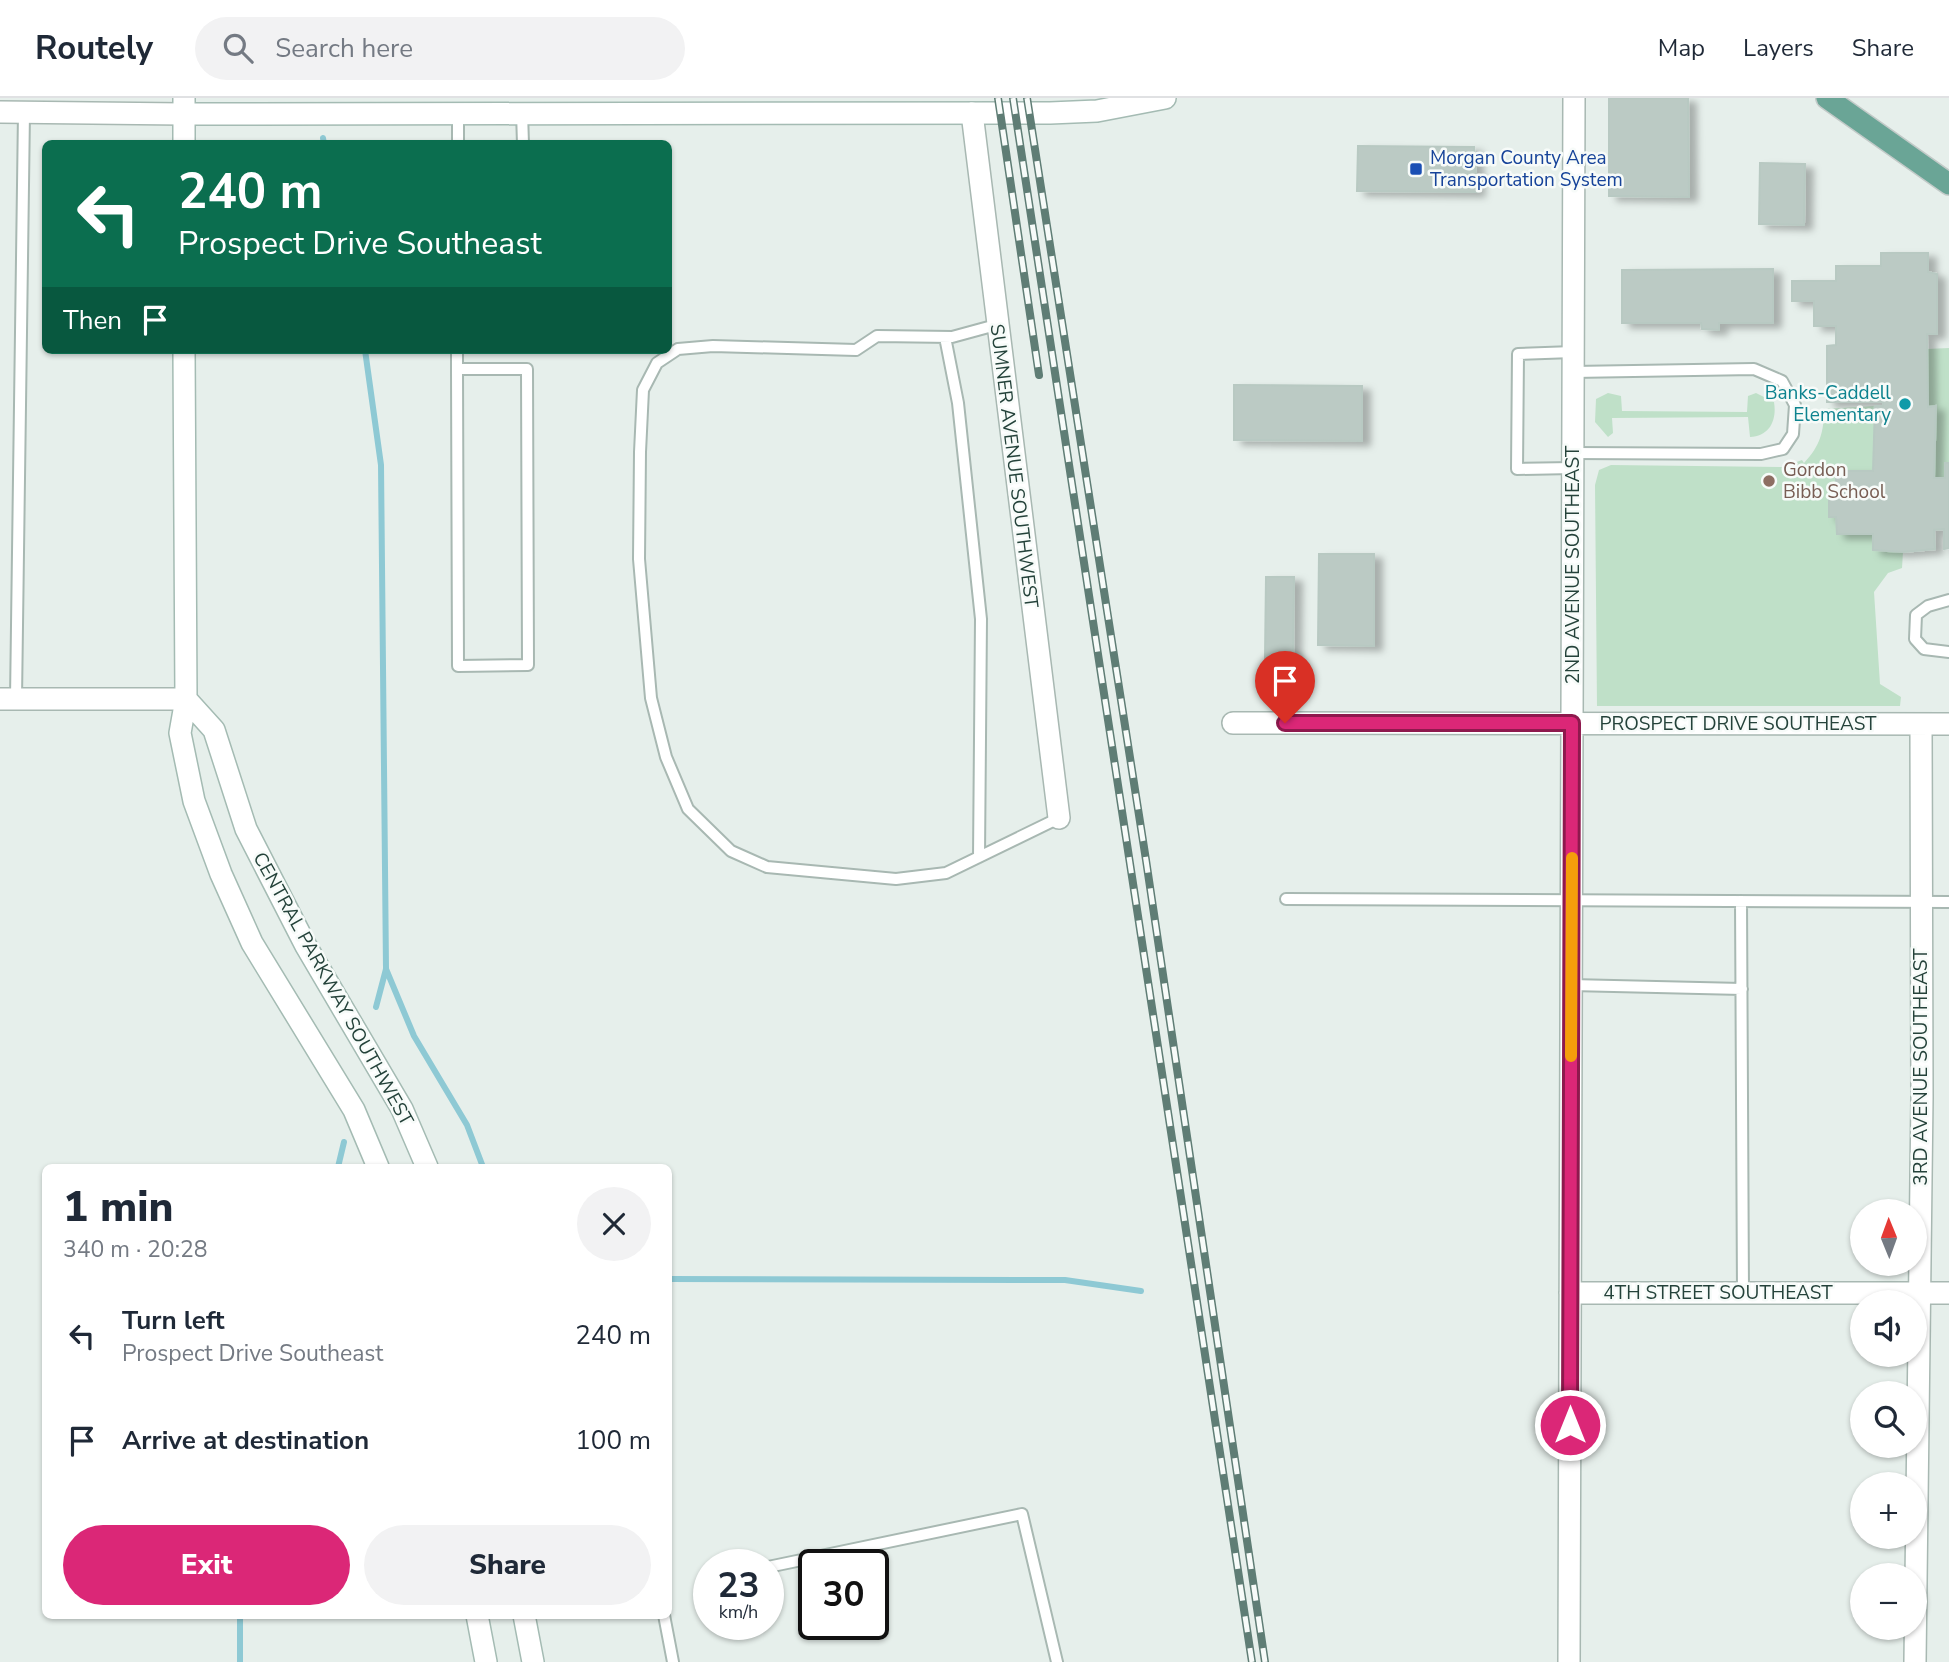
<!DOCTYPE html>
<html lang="en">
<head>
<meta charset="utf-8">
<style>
  body { margin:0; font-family:"Nunito Sans",sans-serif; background:#f2f2f3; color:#1f2937; height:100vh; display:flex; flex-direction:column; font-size:26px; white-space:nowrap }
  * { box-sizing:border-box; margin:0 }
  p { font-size:23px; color:#747a83 }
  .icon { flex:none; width:38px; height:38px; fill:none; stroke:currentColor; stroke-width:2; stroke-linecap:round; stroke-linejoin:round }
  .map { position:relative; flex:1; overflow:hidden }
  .drawer { position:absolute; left:42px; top:1066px; width:630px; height:455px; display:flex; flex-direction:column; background:#fff; border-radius:10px; box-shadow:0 2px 5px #0004 }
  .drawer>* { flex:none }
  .guide { position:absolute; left:42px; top:42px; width:630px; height:214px; border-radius:10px; box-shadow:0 2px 5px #0004; background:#0b6e4f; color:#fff; overflow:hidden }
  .needle { width:46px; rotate:359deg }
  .controls { position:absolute; left:1850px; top:1101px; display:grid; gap:14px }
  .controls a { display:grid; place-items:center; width:77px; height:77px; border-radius:50%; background:#fff; box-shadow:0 2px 5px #0004; font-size:35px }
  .speed { position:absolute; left:693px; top:1451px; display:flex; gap:14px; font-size:35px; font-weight:700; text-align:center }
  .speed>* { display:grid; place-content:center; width:91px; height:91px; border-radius:50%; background:#fff; box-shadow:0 2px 5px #0004; line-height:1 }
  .speed small { font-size:18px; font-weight:400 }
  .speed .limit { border:4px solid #111; border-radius:10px; background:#fff; color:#111 }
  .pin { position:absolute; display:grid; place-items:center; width:60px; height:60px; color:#fff; margin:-72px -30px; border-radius:50% 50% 50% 0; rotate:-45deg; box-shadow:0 0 7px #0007 }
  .pin .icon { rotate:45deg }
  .me { position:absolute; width:77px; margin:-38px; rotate:0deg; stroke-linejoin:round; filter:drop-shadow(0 0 5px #0008) }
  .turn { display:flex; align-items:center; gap:24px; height:147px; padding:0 21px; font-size:32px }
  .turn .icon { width:91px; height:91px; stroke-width:2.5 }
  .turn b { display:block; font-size:49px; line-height:60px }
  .then { display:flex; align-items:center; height:66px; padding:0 21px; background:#0003; gap:14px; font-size:26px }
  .round { display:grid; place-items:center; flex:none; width:74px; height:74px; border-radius:37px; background:#f2f2f3 }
  .headline { display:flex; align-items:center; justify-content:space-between; height:119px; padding:0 21px }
  h1 { font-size:42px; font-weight:800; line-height:52px }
  .button { display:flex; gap:14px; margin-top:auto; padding:14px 21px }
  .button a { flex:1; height:80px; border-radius:42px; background:#db2777; color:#fff; font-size:28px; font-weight:800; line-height:80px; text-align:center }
  .button a+a { background:#f2f2f3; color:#1f2937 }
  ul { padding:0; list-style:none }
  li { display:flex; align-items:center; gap:21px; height:105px; padding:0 21px }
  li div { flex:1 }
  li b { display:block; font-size:26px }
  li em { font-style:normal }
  header { display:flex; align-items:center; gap:42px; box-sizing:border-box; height:98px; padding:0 35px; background:#fff; border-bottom:2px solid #e0e1e3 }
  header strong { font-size:33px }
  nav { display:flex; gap:38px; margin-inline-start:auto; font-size:24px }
  .search { width:490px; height:63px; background:#f2f2f3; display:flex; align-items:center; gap:18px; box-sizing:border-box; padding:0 24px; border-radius:38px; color:#747a83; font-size:26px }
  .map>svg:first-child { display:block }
</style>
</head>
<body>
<header>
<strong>Routely</strong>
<div class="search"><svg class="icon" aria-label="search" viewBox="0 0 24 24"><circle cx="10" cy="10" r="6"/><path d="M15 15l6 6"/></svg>Search here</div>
<nav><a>Map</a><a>Layers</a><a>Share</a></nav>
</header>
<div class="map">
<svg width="1949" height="1564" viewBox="0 0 1949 1564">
  <defs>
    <filter id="shadow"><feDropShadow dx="8" dy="4.5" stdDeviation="3.5" flood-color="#0004"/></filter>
  </defs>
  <rect width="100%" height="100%" fill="#e6efeb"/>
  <path fill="#bfe0c8" d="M 1949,250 L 1949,365 L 1945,365 L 1945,380 L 1934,380 L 1936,309 L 1928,309 L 1927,251 Z
    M 1608,295 L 1621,298 L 1622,313 L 1747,314 L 1748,298 L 1756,295 L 1774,304 C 1777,322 1770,338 1750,339 L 1748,319 L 1612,320 L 1613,335 L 1608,339 L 1595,324 L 1596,301 Z
    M 1875,308 L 1873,373 L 1829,389 L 1830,419 L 1836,419 L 1837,436 L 1873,436 L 1894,454 L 1903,454 L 1902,470 L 1888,475 L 1874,494 L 1880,586 L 1901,599 L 1900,608 L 1597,608 L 1595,387 L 1599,372 L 1611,367 L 1783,369 L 1802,362 L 1804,365 C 1820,348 1824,334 1824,311 Z"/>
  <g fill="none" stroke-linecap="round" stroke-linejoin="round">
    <path stroke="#8ec9d4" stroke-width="6" d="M 323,40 L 324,46
      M 365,252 L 381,367 L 386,871 L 376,909
      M 386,871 L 414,938 L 467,1027 L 483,1069
      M 338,1069 L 344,1044
      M 668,1181 L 1065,1182 L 1141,1193
      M 240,1564 L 240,1517"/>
  </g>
  <path fill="#bbcac4" stroke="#b8c9c2" stroke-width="2" filter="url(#shadow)" d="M 1609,0 L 1688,0 L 1689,99 L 1609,98 Z
    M 1358,48 L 1474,49 L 1477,94 L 1357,93 Z
    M 1760,65 L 1805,66 L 1804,127 L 1759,126 Z
    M 1881,155 L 1928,155 L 1928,174 L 1937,176 L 1937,236 L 1927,236 L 1928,309 L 1936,308 L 1934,380 L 1945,380 L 1945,365 L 1949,365 L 1949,450 L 1944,451 L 1944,431 L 1934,432 L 1935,451 L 1903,454 L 1873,452 L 1873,436 L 1837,436 L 1836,419 L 1829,419 L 1829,389 L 1836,389 L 1836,373 L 1873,373 L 1875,308 L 1883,308 L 1883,304 L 1827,304 L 1827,248 L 1836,247 L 1836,228 L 1814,228 L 1814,203 L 1792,203 L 1792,183 L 1836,183 L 1836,168 L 1881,168 Z
    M 1773,171 L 1773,225 L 1719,225 L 1719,232 L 1702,231 L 1701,225 L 1622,225 L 1622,172 Z
    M 1234,287 L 1362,288 L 1362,343 L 1234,342 Z
    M 1319,456 L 1374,456 L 1374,548 L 1318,547 Z
    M 1266,479 L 1294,479 L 1293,561 L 1265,560 Z"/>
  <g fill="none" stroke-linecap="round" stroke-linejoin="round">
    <defs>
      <path id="lane" d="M 522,14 L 523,46
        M 458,46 L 458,15
        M 996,227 L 952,239 L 877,238 L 856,252 L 713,248 L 678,251 L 657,265 L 643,292 L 640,354 L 639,461 L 651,600 L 666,659 L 688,711 L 731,753 L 767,769 L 896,781 L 946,775 L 1059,720
        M 945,239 L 958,305 L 981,521 L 979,759
        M 457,271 L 527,271 L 528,567 L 458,568 L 457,271 L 457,252
        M 1573,355 L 1761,356 L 1783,351 L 1793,336 L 1795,307 L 1782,283 L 1754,271 L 1573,274
        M 1573,370 L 1517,371 L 1518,256 L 1573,254
        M 1949,502 L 1928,508 L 1916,517 L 1915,541 L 1924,551 L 1949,554
        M 16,601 L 24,14
        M 1286,801 L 1949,804
        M 1741,803 L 1743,1195
        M 1571,887 L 1742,891
        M 768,1469 L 1022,1416 L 1057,1564
        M 664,1517 L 673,1564"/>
      <path id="street" d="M 0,14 L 183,16
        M 972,15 L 1059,720
        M 0,601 L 186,601
        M 1233,625 L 1949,626
        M 1570,1195 L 1949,1195
        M 1569,1564 L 1574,0
        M 1915,1564 L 1922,1000 L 1921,626"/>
      <path id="secondary" d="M 183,16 L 1050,15 L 1097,13 L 1165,0
        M 184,46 L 184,0
        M 184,252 L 186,601 L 180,635 L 194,703 L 221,776 L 252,845 L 354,1012 L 378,1069
        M 186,601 L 214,632 L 246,731 L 306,848 L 402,1011 L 427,1069
        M 477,1517 L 486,1564
        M 524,1517 L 533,1564"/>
      <path id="primary" d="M 1827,0 L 1949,86"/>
    </defs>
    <use href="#lane" stroke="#a8b8b2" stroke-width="14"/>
    <use href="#street" stroke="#a8b8b2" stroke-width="24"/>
    <use href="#secondary" stroke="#a4bbb3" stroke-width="24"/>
    <use href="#primary" stroke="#c2cac8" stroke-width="24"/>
    <use href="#lane" stroke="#fff" stroke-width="10"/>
    <use href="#street" stroke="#fff" stroke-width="21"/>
    <use href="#secondary" stroke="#fff" stroke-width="21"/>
    <use href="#primary" stroke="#6aa596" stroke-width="21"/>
    <defs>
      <path id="rail" d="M 998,0 L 1039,277
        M 1013,0 L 1252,1564
        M 1027,0 L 1146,762 L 1265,1564"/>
    </defs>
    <use href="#rail" stroke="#5f7d75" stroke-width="8"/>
    <use href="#rail" stroke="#f7fbf9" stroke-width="5" stroke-dasharray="16" stroke-linecap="butt"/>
  </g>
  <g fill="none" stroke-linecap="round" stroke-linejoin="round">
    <defs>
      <path id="route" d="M 1285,625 L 1572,625 L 1570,1327"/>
    </defs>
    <use href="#route" stroke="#8e194d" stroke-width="18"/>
    <use href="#route" stroke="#db2777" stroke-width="12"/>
    <path stroke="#f59e0b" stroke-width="12" d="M 1571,958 L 1572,760"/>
  </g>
  <rect fill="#1a4fb4" stroke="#f7fbf9" stroke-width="2.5" x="1409" y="64" width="14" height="14" rx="3.5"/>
  <circle fill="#0f9aa8" stroke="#f7fbf9" stroke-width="2.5" cx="1905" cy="306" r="7"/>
  <circle fill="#8d6e63" stroke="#f7fbf9" stroke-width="2.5" cx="1769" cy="383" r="7"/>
  <g text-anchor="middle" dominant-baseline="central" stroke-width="5" stroke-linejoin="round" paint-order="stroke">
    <g font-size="19" fill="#164399" stroke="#f7fbf9" text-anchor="start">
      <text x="1430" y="60">Morgan County Area<tspan x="1430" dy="22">Transportation System</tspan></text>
    </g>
    <g font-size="19" fill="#0d838f" stroke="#f7fbf9" text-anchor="end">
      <text x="1891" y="295">Banks-Caddell<tspan x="1891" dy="22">Elementary</tspan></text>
    </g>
    <g font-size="19" fill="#24423a" stroke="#f7fbf9">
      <text transform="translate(1014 368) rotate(83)">SUMNER AVENUE SOUTHWEST</text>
      <text transform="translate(1573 467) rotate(-90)">2ND AVENUE SOUTHEAST</text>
      <text x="1738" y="626">PROSPECT DRIVE SOUTHEAST</text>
      <text transform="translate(333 891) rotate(61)">CENTRAL PARKWAY SOUTHWEST</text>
      <text transform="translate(1921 969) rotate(-90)">3RD AVENUE SOUTHEAST</text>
      <text x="1718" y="1195">4TH STREET SOUTHEAST</text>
    </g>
    <g font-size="19" fill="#785e54" stroke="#f7fbf9" text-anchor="start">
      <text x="1783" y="372">Gordon<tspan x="1783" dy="22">Bibb School</tspan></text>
    </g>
  </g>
</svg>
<div class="controls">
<a><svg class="needle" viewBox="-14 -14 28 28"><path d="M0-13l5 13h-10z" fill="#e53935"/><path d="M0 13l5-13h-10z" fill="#747a83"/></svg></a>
<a><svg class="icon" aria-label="sound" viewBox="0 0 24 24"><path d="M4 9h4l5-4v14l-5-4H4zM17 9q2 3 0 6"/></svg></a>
<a><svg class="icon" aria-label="search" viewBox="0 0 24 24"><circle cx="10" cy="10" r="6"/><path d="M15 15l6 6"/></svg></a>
<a>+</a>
<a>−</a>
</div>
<div class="speed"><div>23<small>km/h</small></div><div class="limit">30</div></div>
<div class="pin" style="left:1285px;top:625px;background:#d93025"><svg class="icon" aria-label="arrive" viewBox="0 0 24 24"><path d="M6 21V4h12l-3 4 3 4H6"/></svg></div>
<svg class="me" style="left:1570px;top:1327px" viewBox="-20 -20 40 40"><circle r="17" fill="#db2777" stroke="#fff" stroke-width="3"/><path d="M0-11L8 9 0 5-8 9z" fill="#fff"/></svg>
<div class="guide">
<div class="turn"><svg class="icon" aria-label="left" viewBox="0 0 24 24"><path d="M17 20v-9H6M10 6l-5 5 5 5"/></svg><div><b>240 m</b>Prospect Drive Southeast</div></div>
<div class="then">Then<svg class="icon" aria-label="arrive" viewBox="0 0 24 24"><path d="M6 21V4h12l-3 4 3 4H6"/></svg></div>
</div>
<section class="drawer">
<div class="headline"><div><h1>1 min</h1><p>340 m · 20:28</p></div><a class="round"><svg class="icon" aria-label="close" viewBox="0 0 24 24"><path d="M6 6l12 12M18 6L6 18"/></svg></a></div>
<ul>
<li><svg class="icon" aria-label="left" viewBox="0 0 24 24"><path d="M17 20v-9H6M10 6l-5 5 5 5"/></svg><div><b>Turn left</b><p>Prospect Drive Southeast</p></div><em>240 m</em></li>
<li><svg class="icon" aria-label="arrive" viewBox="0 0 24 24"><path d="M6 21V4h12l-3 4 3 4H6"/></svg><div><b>Arrive at destination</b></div><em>100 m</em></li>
</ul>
<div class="button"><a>Exit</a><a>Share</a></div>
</section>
</div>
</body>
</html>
